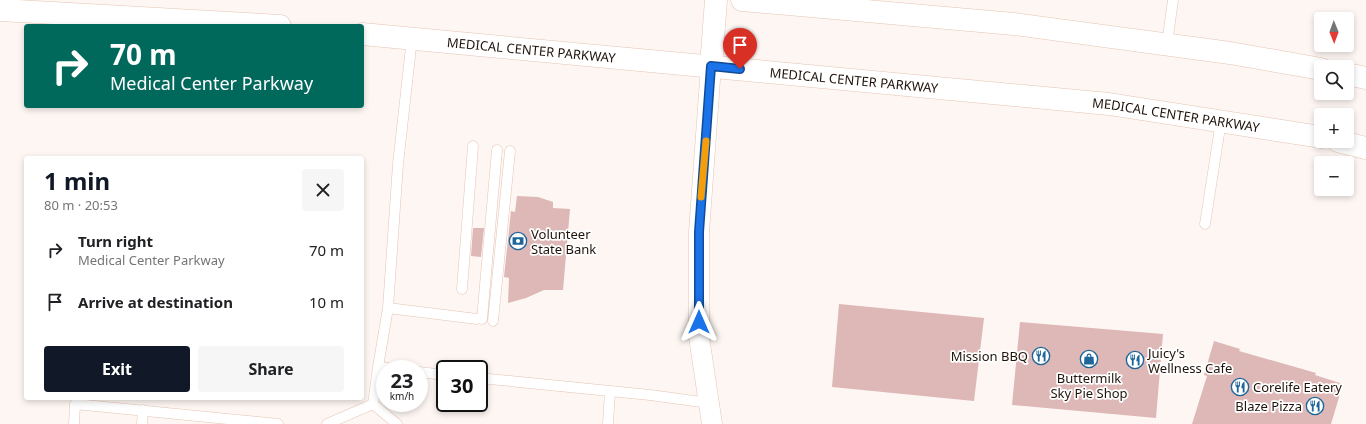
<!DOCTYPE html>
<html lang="en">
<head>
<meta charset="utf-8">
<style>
  body { margin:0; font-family:"Noto Sans",sans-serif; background:#f6f6f6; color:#202124; height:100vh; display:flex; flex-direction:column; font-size:15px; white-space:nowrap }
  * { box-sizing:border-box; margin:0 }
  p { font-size:13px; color:#757577 }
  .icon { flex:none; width:22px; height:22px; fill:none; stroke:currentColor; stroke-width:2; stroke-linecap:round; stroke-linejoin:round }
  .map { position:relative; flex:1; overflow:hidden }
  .panel { position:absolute; left:24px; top:156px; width:340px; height:244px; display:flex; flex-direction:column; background:#fff; border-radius:4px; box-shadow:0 2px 6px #0003 }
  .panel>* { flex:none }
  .guide { position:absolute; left:24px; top:24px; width:340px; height:84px; border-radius:4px; box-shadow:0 2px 6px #0003; background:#00695c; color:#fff; overflow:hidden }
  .needle { width:26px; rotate:179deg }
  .fabs { position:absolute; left:1314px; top:12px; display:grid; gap:8px }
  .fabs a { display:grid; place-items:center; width:40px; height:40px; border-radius:4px; background:#fff; box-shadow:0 2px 6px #0003; font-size:20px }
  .speed { position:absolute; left:376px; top:360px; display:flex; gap:8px; font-size:20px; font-weight:700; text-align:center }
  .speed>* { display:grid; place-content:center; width:52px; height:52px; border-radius:50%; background:#fff; box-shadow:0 2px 6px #0003; line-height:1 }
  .speed small { font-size:10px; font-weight:400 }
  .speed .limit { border:2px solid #111; border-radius:6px; background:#fff; color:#111 }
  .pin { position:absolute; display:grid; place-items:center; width:34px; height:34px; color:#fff; margin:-41px -17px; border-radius:50% 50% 50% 0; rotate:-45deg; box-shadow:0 0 4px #0007 }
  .pin .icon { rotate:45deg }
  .me { position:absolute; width:44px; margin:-22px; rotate:0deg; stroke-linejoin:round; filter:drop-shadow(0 0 3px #0008) }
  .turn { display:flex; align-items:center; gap:14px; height:84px; padding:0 20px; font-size:18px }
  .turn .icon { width:52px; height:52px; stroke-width:2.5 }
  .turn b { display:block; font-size:28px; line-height:34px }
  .round { display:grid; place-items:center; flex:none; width:42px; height:42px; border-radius:4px; background:#f6f6f6 }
  .overview { display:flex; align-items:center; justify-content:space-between; height:68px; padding:0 20px }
  h1 { font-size:24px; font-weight:700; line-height:30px; color:#111827 }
  .action { display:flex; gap:8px; margin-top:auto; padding:8px 20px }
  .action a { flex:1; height:46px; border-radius:4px; background:#111827; color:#fff; font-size:16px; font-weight:700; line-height:46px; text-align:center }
  .action a+a { background:#f6f6f6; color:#202124 }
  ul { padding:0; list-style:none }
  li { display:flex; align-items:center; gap:12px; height:52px; padding:0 20px }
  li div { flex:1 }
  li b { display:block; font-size:15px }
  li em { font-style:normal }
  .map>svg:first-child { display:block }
</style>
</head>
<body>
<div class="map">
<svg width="1366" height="424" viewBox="0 0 1366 424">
  <rect width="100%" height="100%" fill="#fdf6f2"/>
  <path fill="#deb7b7" d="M 517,196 L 538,197 L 553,202 L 553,208 L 570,209 L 563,290 L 544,290 L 526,298 L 508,303 L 509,278 L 504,277 L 511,211 L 515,212 Z
    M 473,228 L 484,228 L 481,257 L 471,256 Z
    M 839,304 L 984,318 L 974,401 L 832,387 Z
    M 1020,322 L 1163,334 L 1156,418 L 1012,405 Z
    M 1214,341 L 1240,349 L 1239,351 L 1316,373 L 1315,375 L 1343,384 L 1331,424 L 1192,424 L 1207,376 L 1204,375 Z"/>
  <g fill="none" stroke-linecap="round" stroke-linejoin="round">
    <defs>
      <path id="service" d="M 1167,44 L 1173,0
        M 1205,224 L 1221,121
        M 462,289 L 473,146
        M 388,308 L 398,164 L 412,38
        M 482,319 L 497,150
        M 493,321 L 510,151
        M 378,367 L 394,369
        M 419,372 L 445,375
        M 479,378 L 650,395 L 709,403
        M 373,404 L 378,367 L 388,308 L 477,319
        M 74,424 L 75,404 L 278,424
        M 142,424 L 143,410
        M 327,424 L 373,404 L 397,424
        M 608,424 L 610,391"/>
      <path id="minor" d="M 711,66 L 699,232 L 699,337 L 712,424"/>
      <path id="tertiary" d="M 711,66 L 716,0"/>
      <g id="secondary">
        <path d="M 742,0 L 1014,24 L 1230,53 L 1321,69"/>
        <path d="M 0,10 L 280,26"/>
        <path id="s1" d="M 362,34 L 1109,104 L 1321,137"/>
        <path d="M 1347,74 L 1366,78"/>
        <path d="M 1338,141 L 1366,148"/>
      </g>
    </defs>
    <use href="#service" stroke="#e6c4b2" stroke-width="11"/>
    <use href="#minor" stroke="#e6c4b2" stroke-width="21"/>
    <use href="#tertiary" stroke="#e6c4b2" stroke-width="23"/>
    <use href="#secondary" stroke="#e6c4b2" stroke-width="23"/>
    <use href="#service" stroke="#fff" stroke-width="10"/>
    <use href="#minor" stroke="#fff" stroke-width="20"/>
    <use href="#tertiary" stroke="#fff" stroke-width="22"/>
    <use href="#secondary" stroke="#fff" stroke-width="22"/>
  </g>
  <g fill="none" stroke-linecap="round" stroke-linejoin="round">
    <defs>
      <path id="route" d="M 699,322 L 699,232 L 711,66 L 740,69"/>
    </defs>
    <use href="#route" stroke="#114b97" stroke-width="10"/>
    <use href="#route" stroke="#1a73e8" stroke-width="7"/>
    <path stroke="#f59e0b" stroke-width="7" d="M 701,197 L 706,141"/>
  </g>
  <defs>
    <symbol id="bank-ring" viewBox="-11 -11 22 22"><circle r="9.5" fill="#fff" stroke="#1e669a" stroke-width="1.5"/><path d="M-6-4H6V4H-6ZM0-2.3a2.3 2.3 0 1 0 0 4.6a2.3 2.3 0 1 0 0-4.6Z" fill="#1e669a"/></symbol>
    <symbol id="restaurant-ring" viewBox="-11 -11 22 22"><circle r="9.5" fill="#fff" stroke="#1e669a" stroke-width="1.5"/><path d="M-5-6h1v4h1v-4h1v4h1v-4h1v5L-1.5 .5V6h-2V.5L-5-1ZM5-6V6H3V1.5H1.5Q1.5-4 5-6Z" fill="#1e669a"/></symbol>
    <symbol id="shop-ring" viewBox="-11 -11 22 22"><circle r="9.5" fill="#fff" stroke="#1e669a" stroke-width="1.5"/><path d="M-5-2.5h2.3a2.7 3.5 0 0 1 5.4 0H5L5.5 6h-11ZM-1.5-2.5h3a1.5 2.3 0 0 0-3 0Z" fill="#1e669a"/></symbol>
  </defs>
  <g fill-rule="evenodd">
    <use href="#bank-ring" x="508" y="231" width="20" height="20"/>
    <use href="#restaurant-ring" x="1031" y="346" width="20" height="20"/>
    <use href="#shop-ring" x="1079" y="349" width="20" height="20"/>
    <use href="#restaurant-ring" x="1125" y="350" width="20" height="20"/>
    <use href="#restaurant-ring" x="1230" y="377" width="20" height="20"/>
    <use href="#restaurant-ring" x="1305" y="396" width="20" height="20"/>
  </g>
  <g text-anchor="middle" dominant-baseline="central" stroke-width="3.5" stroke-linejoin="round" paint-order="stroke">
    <g font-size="13" fill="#1f130c" stroke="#fff">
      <text stroke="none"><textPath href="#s1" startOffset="170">MEDICAL CENTER PARKWAY</textPath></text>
      <text stroke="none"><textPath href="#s1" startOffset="494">MEDICAL CENTER PARKWAY</textPath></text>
      <text stroke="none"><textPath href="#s1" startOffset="818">MEDICAL CENTER PARKWAY</textPath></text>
    </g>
    <g font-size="13" fill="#1f130c" stroke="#fff" text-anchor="start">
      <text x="531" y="234">Volunteer<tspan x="531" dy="15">State Bank</tspan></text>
      <text x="1148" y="353">Juicy's<tspan x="1148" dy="15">Wellness Cafe</tspan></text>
      <text x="1028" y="356" text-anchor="end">Mission BBQ</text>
      <text x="1089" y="378" text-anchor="middle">Buttermilk<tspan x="1089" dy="15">Sky Pie Shop</tspan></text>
      <text x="1253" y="387">Corelife Eatery</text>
      <text x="1302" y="406" text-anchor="end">Blaze Pizza</text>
    </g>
  </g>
</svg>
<div class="fabs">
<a><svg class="needle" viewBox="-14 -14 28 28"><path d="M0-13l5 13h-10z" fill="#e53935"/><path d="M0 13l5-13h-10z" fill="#757577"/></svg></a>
<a><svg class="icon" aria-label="search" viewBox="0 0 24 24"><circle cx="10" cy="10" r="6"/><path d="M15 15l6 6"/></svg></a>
<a>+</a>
<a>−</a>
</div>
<div class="speed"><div>23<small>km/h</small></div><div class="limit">30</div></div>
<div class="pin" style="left:740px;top:69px;background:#d93025"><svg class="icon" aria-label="arrive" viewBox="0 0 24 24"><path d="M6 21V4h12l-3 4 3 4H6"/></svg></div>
<svg class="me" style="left:699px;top:322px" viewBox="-20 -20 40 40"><path d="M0-17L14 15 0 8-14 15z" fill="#1a73e8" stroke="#fff" stroke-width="4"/></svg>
<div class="guide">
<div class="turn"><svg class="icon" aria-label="right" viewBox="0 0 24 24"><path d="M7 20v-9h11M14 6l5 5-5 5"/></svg><div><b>70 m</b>Medical Center Parkway</div></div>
</div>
<section class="panel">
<div class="overview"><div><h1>1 min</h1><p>80 m · 20:53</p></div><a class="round"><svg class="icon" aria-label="close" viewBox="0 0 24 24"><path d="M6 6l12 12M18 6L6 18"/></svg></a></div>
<ul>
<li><svg class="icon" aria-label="right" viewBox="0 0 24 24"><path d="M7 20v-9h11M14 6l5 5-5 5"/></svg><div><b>Turn right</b><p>Medical Center Parkway</p></div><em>70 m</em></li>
<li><svg class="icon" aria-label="arrive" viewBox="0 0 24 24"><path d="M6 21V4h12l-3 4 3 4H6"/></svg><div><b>Arrive at destination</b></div><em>10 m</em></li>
</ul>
<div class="action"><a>Exit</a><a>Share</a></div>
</section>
</div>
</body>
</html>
